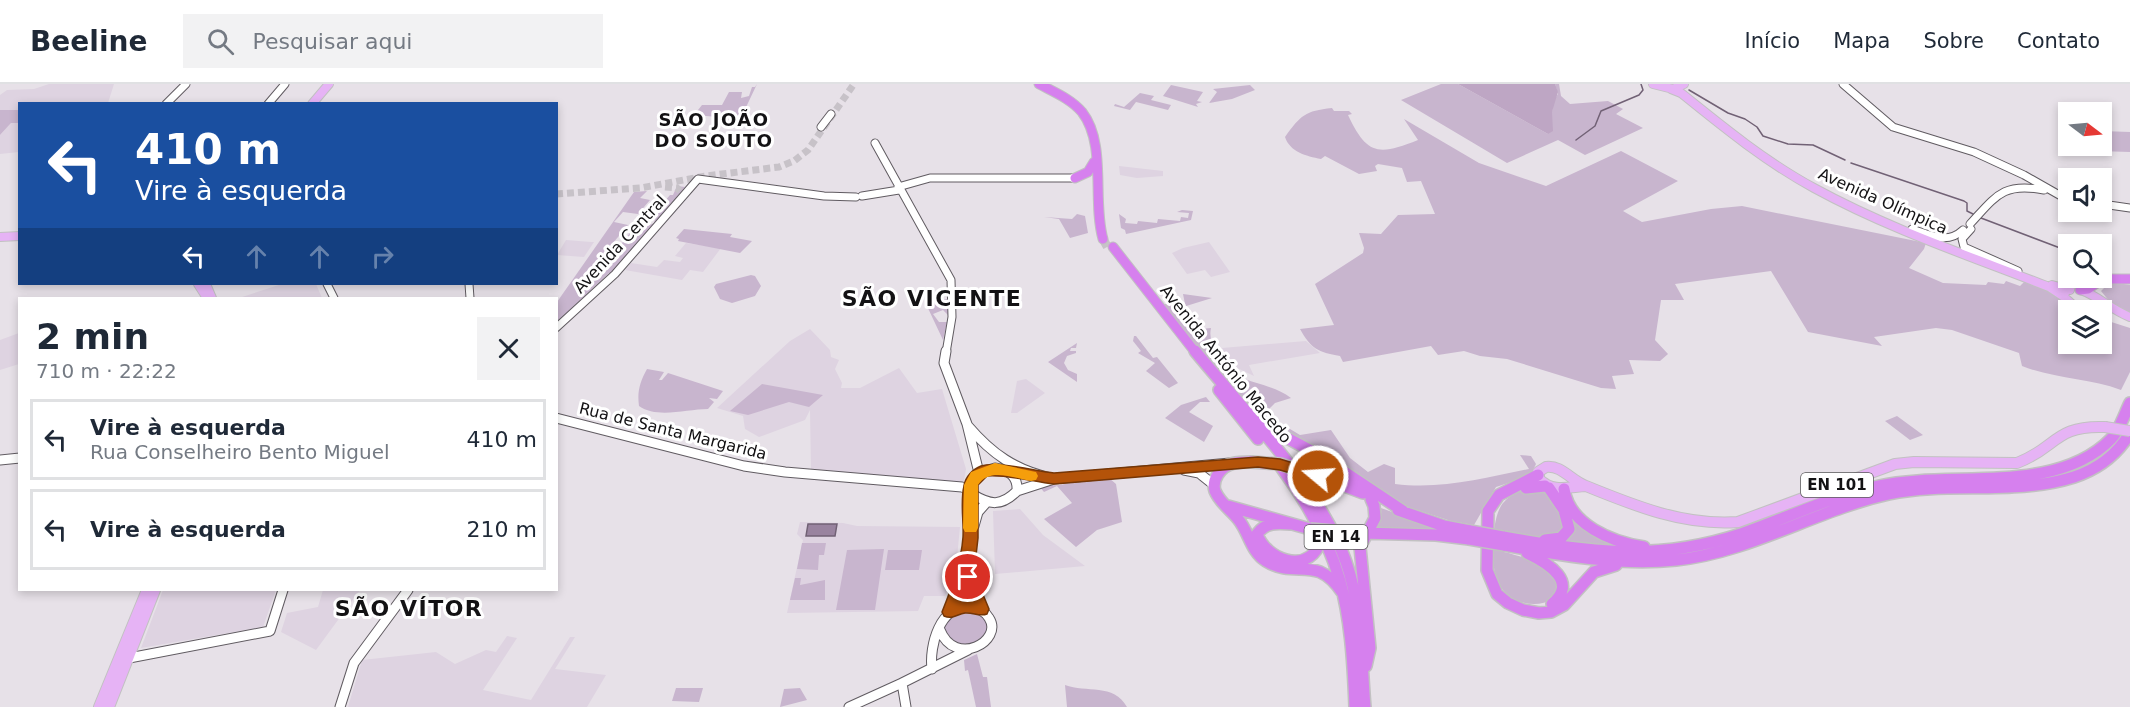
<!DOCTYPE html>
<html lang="pt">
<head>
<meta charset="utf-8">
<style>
  body { margin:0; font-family:"DejaVu Sans",sans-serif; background:#f2f2f3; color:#1f2937; height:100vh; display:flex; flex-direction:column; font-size:22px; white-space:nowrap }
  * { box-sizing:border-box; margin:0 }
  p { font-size:20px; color:#747a83 }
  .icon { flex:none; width:33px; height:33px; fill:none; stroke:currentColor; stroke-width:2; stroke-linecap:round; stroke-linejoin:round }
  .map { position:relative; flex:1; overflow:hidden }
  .drawer { position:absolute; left:18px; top:213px; width:540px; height:294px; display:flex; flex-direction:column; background:#fff; border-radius:0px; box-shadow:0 3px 9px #0003 }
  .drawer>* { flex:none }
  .top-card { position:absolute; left:18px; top:18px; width:540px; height:183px; border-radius:0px; box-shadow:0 3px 9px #0003; background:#1a4fa0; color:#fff; overflow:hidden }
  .needle { width:39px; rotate:106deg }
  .controls { position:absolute; left:2058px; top:18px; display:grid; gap:12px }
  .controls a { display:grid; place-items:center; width:54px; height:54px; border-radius:0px; background:#fff; box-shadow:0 3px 9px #0003; font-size:30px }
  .pin { position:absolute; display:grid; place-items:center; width:51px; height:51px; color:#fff; margin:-26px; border:3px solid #fff; border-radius:50%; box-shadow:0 2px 6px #0007 }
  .me { position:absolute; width:66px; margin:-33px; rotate:288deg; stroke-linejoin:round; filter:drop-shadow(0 0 4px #0008) }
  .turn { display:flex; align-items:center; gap:21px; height:126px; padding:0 18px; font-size:27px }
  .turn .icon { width:78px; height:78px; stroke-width:2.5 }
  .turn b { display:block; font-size:42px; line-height:51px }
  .lanes { display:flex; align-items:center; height:57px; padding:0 18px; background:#0003; justify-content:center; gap:30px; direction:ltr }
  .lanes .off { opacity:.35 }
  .round { display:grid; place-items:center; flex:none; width:63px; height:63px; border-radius:0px; background:#f2f2f3 }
  .summary { display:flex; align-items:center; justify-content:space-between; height:102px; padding:0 18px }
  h1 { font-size:36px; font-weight:600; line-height:45px }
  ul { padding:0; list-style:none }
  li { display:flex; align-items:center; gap:18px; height:81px; margin:0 12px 9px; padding:0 6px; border:3px solid #e0e1e3; border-radius:0px }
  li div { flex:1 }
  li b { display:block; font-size:22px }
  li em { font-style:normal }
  header { display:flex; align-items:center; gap:36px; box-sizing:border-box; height:84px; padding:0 30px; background:#fff; border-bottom:2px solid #e0e1e3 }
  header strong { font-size:28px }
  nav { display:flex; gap:33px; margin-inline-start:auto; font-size:21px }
  .search { width:420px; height:54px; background:#f2f2f3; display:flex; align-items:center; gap:15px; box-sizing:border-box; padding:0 21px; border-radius:0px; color:#747a83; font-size:22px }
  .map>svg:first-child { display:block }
</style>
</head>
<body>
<header>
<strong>Beeline</strong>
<div class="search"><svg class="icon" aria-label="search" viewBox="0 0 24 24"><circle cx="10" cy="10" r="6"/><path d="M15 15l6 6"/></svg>Pesquisar aqui</div>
<nav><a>Início</a><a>Mapa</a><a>Sobre</a><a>Contato</a></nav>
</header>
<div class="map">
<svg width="2130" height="623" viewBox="0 0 2130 623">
  <rect width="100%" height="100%" fill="#e7e1e8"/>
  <path fill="#ded3e1" d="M 49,0 L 114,0 L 108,19 L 20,20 L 19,26 L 0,26 L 0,11 L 7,6 L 34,5 Z
    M 11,39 L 19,39 L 19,68 L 0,70 L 0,51 Z
    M 1119,82 L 1163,87 L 1163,92 L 1137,94 L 1120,91 Z
    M 566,156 L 591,158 L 594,158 L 584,173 L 557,171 Z
    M 1209,158 L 1230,188 L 1211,193 L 1205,186 L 1187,190 L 1172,169 L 1183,164 Z
    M 686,159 L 721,164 L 703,188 L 690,186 L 682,196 L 625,186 L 631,179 L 657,183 L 664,176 L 680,178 L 683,174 L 675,172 Z
    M 282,200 L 316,200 L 322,214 L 239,214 Z
    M 810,245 L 830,266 L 831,273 L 839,276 L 835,285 L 842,299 L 841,304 L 860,304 L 899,284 L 917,309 L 942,305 L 966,385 L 964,397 L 960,399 L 811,386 L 810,326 L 805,336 L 759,353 L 745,345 L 743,332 L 717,324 L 790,257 Z
    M 19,249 L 19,280 L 0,286 L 0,256 Z
    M 1306,257 L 1320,269 L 1249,281 L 1254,292 L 1231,281 L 1222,264 Z
    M 1026,295 L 1045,309 L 1017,329 L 1011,329 L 1017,297 Z
    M 1020,425 L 1043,451 L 1085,482 L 995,490 L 993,427 Z
    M 800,438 L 843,439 L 857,442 L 960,443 L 956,484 L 945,512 L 924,512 L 918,527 L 787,529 L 803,456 L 797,450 Z
    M 163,506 L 276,506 L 263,543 L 141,564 Z
    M 323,506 L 360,506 L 316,566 L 281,548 L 287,529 L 318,523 Z
    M 507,552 L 517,554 L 483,606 L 531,616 L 570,553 L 575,553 L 555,585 L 606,591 L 587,623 L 348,623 L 362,576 L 436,568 L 455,580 L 486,566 L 496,568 Z"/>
  <path fill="#c8b5ce" d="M 757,0 L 739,38 L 717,36 L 718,33 L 694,31 L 702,21 L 722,21 L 729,8 L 742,8 L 741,14 L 749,12 L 752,3 L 755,3 Z
    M 1441,0 L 1458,0 L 1548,50 L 1554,16 L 1558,10 L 1555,0 L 1559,0 L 1561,12 L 1570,20 L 1608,17 L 1623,25 L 1616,30 L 1643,44 L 1585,71 L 1558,56 L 1507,79 L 1401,16 Z
    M 1171,1 L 1203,8 L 1197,17 L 1202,18 L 1196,20 L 1198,23 L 1163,12 Z
    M 1250,1 L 1255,6 L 1232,15 L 1209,19 L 1217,8 L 1213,5 Z
    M 1140,9 L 1154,12 L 1151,16 L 1171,21 L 1168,26 L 1136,18 L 1130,26 L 1114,22 L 1115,20 L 1124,23 Z
    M 1332,24 L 1334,27 L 1349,27 L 1352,30 L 1348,31 C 1367,71 1378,72 1418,56 L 1404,35 L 1479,79 L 1546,102 L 1621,67 L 1678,97 L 1623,127 L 1642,138 L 1711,125 L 1742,122 L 1926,159 L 1924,165 L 1909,184 L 1943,199 L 1986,201 L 1988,198 L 2004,200 L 2006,197 L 2020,202 L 2025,197 L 2053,209 L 2069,226 L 2068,260 L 2102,260 L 2102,235 L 2130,244 L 2130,288 L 2121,306 C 2089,294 2054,295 2022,282 L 2019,269 L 1952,246 L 1936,244 L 1874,253 L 1882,262 L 1808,248 L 1771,187 L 1675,200 L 1684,216 L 1661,216 L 1655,256 L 1668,270 L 1660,277 L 1629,276 L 1634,290 L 1612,292 L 1616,305 L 1601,304 L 1507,275 L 1480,272 L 1464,267 L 1438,271 L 1431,262 L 1343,278 L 1340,272 C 1318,268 1311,265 1300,245 L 1334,241 L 1315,200 L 1363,169 L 1364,164 L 1359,149 L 1381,150 L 1398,131 L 1435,130 L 1421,97 L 1407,98 L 1402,84 L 1378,80 L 1375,82 L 1377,87 L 1359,90 L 1325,72 L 1321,75 C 1306,72 1290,68 1285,53 C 1301,31 1305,27 1332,24 Z
    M 0,26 L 20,26 L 19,39 L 11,39 L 0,51 Z
    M 2102,47 L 2130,48 L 2130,68 L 2098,67 L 2092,62 L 2102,62 Z
    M 677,102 L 685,103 L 612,189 L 609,189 L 557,238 L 557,218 L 634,108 L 647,107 L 640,114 L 650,116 L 638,130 L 623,128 L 614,138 L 628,141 L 603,171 L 612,172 L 636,141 L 647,142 L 654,139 L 656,131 L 644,130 L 655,117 L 664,118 L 670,111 L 673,111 Z
    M 1182,126 L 1193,127 L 1191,136 L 1126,150 L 1125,146 L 1121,144 L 1119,130 L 1126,135 L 1125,139 L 1137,140 L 1138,137 L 1157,139 L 1158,135 L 1180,137 L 1181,133 L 1188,134 L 1189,129 L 1177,128 Z
    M 1077,130 L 1085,132 L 1088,149 L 1070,154 L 1059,135 L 1044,133 L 1072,135 Z
    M 684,145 L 732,150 L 730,153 L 752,157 L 740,169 L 678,157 L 679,155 L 676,154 Z
    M 751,191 L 755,192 L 761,202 L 755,212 L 732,219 L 720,215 L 714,203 L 716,200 Z
    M 2117,199 L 2130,201 L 2130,230 L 2114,223 L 2101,207 L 2108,200 Z
    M 1183,210 L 1212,214 L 1183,223 L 1201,245 L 1211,244 C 1209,253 1212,258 1215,266 C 1229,303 1265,294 1291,314 L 1275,319 L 1270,324 L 1270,333 L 1300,351 L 1331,346 L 1350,374 L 1368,388 L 1384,380 L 1395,384 L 1395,400 C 1441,406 1484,394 1529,385 L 1520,371 L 1531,372 L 1536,380 L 1530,392 L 1496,403 L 1474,441 L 1451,437 L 1402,421 L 1260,334 L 1228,296 L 1225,297 L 1163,220 L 1185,220 Z
    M 947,215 L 948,231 L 943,226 L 933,230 L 939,238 L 947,238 L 943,256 L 926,220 Z
    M 1134,252 L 1136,252 L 1153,274 L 1157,273 L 1178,299 L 1169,304 L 1146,287 L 1155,279 L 1138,269 L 1141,267 L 1133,257 Z
    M 1077,259 L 1076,264 L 1071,264 L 1070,267 L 1076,267 L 1076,269 L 1067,272 L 1064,279 L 1068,286 L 1077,290 L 1077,298 L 1048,278 Z
    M 647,285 L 664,288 L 659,296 L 662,296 L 668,289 L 723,307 L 717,315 L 709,314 L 714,318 L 708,325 C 687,325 657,335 639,322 C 637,307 640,298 647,285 Z
    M 762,300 L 823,311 L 809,323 L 789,318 L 748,331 L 730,327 Z
    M 1206,313 L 1210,318 L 1200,318 L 1189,328 L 1213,342 L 1204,358 L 1165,334 L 1181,321 Z
    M 1897,332 L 1923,351 L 1910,356 L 1885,337 Z
    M 1109,394 L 1116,400 L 1122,438 L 1097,446 L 1076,463 L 1044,435 L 1072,419 L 1057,402 L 1044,408 L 1039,402 C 1047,400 1053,402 1059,401 C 1075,398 1092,396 1109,394 Z
    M 1542,404 L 1563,434 L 1563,448 L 1546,455 L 1505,448 L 1504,468 C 1524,473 1549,480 1558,500 L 1553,515 C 1533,527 1504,517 1496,494 C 1491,477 1491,431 1504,418 C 1514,407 1528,405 1542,404 Z
    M 1556,408 L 1561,408 L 1572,428 L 1634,465 L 1559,459 L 1565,456 Z
    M 1381,424 L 1420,438 L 1482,453 L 1372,448 C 1379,440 1382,435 1381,424 Z
    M 802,459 L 826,459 L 824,471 L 819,471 L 818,486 L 797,485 Z
    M 884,465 L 875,526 L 836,526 L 847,466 Z
    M 888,466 L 922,466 L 919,486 L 885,486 Z
    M 795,494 L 801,494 L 800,501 L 825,496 L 825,516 L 790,516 Z
    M 963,525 L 983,530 L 989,541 L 982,558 L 962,564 L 945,553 C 943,536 949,534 963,525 Z
    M 977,570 L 983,593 L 987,593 L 991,623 L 976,623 L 968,586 L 965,587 L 964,576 Z
    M 1065,601 C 1086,609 1114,599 1127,623 L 1067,623 Z
    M 676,604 L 703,604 L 699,618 L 672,617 Z
    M 800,604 L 807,616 L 780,623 L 784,605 Z"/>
  <path fill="#bea6c4" d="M 1458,0 L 1555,0 L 1558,8 L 1552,28 L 1553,47 L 1548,50 Z"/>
  <path fill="#99839f" stroke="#716175" stroke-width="1.5" d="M 808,440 L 837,440 L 835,452 L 806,452 Z"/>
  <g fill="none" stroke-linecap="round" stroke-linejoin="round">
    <path stroke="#716175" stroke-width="1.5" d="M 1689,6 L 1728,29 L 1745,35 L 1757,43 L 1763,52 L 1788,60 L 1813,61 L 1845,76
      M 1576,56 L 1595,42 L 1601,27 L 1639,11 L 1643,6 L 1641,0
      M 1851,79 L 1964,117 L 1967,119 L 1967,127 L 1973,130
      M 1981,134 L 2068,167
      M 2102,179 L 2111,183"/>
    <path stroke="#c7c2c8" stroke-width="7" stroke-dasharray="7 4" stroke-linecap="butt" d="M 665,103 L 677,104 L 680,107
      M 556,110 L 640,104 L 706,92 L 779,83 L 794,77 L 808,66 L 854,0"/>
    <path stroke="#c7c2c8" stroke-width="9" stroke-dasharray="9 4.5" stroke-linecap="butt" d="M 1103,155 L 1108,164"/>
    <defs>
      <path id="secondary-far1" d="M 1843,0 L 1893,43 L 1974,68 L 2024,91 L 2068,116
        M 166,20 L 186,0
        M 268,20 L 285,0
        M 821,43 L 831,30
        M 875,59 L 951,196 L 952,233 L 946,269
        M 898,103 L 930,94 L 1075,94
        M 862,112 L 899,106
        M 2102,120 L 2130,124
        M 1970,140 C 1996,112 2003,98 2044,106
        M 1912,145 C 1930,151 1947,161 1963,146
        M 1971,145 L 1962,155 L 1964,163 L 2018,187
        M 327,200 L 334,214
        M 469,200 L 470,214
        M 556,244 L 615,190 L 698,95 L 824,112 L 856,113"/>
      <path id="secondary" d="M 946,267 L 944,279 L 967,340 L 979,389
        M 556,334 L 744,382 L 785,388 L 962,403 L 972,407
        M 968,342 C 992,370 1015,386 1051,394
        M 0,376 L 20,374
        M 995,384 C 1009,386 1018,392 1017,407 C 1001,423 990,421 972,410 L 971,401 L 979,389 Z
        M 1184,386 L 1199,389 L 1214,401
        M 1017,407 L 1054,395 L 1230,379
        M 974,442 L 978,428 L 986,419
        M 966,488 L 981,526
        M 950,528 L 966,488 L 972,410
        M 124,575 L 270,547 L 283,506
        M 932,585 C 929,562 940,520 970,523 C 978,524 985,527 989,534 C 1004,557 955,584 940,546
        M 340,623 L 354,579 L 408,506
        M 849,623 L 902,599
        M 906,623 L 902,599 L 968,566"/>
      <path id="primary-far1" d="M 1653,0 L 1673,5 L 1684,0
        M 1671,5 L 1681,9 C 1723,43 1766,78 1814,104 C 1889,145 1970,172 2049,203 L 2064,213
        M 312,20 L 329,0
        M 0,153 L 20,152
        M 198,200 L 207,214
        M 206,200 L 212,214
        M 2052,201 L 2070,206
        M 2081,206 C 2100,213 2110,225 2130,233
        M 2065,209 L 2064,213 L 2073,221 L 2084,226"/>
      <path id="primary" d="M 1546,383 C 1562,381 1570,396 1586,402 C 1568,403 1553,409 1539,395 L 1538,388 Z
        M 1586,402 C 1635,422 1684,442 1738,438 L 1895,380 L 1914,378 L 2017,379 C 2057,364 2054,341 2105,343
        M 99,623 L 147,506
        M 109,623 L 155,506"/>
      <path id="highway-far1" d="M 1039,0 C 1054,8 1071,15 1082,28 C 1107,60 1092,116 1103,155
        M 1075,94 L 1088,88 L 1094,78
        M 1113,163 L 1196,269
        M 2080,206 L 2088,205 L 2103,195 L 2130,195"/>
      <path id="highway" d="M 1195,267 C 1244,327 1321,405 1346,478 C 1362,523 1361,576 1365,623
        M 1219,306 L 1258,355
        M 1257,338 L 1319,371 L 1403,427
        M 1251,378 C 1238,378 1226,378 1218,390 C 1215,395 1213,401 1215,407 C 1220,419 1231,426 1238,435 C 1249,448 1251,468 1266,477 C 1297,496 1315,469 1342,508
        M 1281,383 C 1343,467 1351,521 1355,623
        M 1538,391 L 1499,411 L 1488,427 L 1487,486 L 1497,510 L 1508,519 L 1523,526 L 1539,529 L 1551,528 L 1564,521 L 1594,488 L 1616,481
        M 1318,392 L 1363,409
        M 1526,404 L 1545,402
        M 1564,405 C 1569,441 1612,458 1644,463
        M 1228,422 L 1310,445
        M 1398,426 L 1444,442 L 1470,447
        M 1291,440 C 1277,439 1266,438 1257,450 C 1266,476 1306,490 1319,461 C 1320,457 1320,451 1321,447
        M 1362,449 L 1436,451 L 1469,455
        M 1503,453 C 1590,468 1656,478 1741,450 C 1787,434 1831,412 1879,402 C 1950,386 2055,412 2111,355 C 2120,346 2124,331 2130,319
        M 1545,456 L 1561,454 L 1569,445 L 1564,426 L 1549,404
        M 1504,461 C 1560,471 1619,482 1676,476 C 1751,468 1816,426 1889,410 C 1949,397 2014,412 2074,393 C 2098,385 2117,371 2130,349
        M 1527,469 C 1548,479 1579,498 1552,520
        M 1366,582 L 1370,564 L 1360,463 L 1375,434 L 1374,422 L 1371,415"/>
    </defs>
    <use href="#secondary-far1" stroke="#605b61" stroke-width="9"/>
    <use href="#secondary" stroke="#605b61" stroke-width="11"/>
    <use href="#primary-far1" stroke="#c2c1c2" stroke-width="10"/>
    <use href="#primary" stroke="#c2c1c2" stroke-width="12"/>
    <use href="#highway-far1" stroke="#c2c1c2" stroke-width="11"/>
    <use href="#highway" stroke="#c2c1c2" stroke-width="14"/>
    <use href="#secondary-far1" stroke="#fff" stroke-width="7"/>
    <use href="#secondary" stroke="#fff" stroke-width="9"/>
    <use href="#primary-far1" stroke="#e6b3f5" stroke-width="8"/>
    <use href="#primary" stroke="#e6b3f5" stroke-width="10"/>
    <use href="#highway-far1" stroke="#d680ee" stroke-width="9"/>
    <use href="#highway" stroke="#d680ee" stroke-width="11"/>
    <defs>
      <path id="primary-bridge" d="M 2105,343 L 2130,347"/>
      <path id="highway-bridge" d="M 1251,378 L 1280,380 L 1318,392
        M 1310,445 L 1356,449
        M 1470,447 L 1503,453
        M 1469,455 L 1504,461"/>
    </defs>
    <use href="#primary-bridge" stroke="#c2c1c2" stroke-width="12" stroke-linecap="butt"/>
    <use href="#highway-bridge" stroke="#c2c1c2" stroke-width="14" stroke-linecap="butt"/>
    <use href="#primary-bridge" stroke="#e6b3f5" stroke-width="10"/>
    <use href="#highway-bridge" stroke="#d680ee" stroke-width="11"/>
  </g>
  <path fill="#b45309" stroke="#753606" stroke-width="1.5" fill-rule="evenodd" d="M 1258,373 L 1280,375 L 1323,388 L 1325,392 L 1323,396 L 1318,397 L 1280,386 L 1258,383 L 1054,400 C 1034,398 1006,390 987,392 L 978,401 L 978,454 L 974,489 L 989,525 L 987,530 C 979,533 973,528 965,529 C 957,530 953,536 944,532 L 942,528 C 952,503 961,480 963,453 C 964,437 960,418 964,402 C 965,393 973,385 981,382 C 998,377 1035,387 1054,389 ZM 966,508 L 970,516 L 963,517 Z"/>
  <path fill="#f59e0b" d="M 995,379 L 1031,387 L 1036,388 L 1038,392 L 1036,396 L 1031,397 C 1014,394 989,383 978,401 L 978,444 L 976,448 L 965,448 L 963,444 L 964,401 L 971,388 Z"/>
  <g text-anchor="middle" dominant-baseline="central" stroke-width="6" stroke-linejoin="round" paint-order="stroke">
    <g fill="#fff" stroke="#5a595a" stroke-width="1.5">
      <rect x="1801" y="389" width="72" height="24" rx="4.5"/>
      <rect x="1304.5" y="441" width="63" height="24" rx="4.5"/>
    </g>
    <g font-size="15" font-weight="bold" fill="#131214">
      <text x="1837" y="401">EN 101</text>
      <text x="1336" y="453">EN 14</text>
    </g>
    <g font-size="16" fill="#131214" stroke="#fff">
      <text transform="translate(1883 117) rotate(24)">Avenida Olímpica</text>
      <text transform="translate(620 160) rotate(-47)">Avenida Central</text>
      <text transform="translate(1226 280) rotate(51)">Avenida António Macedo</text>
      <text transform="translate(673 347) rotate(14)">Rua de Santa Margarida</text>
    </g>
    <g font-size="18" font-weight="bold" letter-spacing="1.5" fill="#131214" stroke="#fff">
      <text x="714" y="35">SÃO JOÃO<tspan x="714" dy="21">DO SOUTO</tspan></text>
    </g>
    <g font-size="22" font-weight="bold" letter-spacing="1.5" fill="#131214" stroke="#fff">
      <text x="932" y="214">SÃO VICENTE</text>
      <text x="409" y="524">SÃO VÍTOR</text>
    </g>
  </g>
</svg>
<div class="controls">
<a><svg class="needle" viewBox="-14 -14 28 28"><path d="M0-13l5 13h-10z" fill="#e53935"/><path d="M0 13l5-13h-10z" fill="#747a83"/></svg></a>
<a><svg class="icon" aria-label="sound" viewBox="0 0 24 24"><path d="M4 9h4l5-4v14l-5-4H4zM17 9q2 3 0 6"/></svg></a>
<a><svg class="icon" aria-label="search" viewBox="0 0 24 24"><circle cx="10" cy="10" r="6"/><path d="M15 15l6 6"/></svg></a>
<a><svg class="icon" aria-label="layers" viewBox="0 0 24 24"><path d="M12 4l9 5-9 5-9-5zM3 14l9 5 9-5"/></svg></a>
</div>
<div class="pin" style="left:968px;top:493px;background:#d93025"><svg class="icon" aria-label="arrive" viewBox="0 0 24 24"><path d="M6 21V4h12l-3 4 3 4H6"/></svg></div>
<svg class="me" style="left:1318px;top:392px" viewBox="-20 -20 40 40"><circle r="17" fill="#b45309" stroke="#fff" stroke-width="3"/><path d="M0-11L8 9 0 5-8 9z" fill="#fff"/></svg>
<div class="top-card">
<div class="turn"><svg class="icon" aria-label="left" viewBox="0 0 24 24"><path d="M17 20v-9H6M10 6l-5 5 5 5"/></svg><div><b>410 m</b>Vire à esquerda</div></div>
<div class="lanes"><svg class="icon" aria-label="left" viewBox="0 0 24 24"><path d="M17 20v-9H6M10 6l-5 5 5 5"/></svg><svg class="icon off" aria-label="ahead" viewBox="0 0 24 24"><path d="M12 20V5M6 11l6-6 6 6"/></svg><svg class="icon off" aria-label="ahead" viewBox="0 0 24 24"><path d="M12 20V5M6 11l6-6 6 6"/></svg><svg class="icon off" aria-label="right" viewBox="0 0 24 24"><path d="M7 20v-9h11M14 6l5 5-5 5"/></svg></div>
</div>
<section class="drawer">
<div class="summary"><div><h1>2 min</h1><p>710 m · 22:22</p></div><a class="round"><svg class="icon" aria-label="close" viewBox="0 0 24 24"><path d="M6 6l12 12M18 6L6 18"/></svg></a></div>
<ul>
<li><svg class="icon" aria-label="left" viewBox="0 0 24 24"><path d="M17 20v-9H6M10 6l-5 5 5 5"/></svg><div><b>Vire à esquerda</b><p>Rua Conselheiro Bento Miguel</p></div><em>410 m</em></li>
<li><svg class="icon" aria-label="left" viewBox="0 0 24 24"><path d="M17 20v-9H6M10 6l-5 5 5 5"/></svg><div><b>Vire à esquerda</b></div><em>210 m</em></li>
</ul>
</section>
</div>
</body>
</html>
